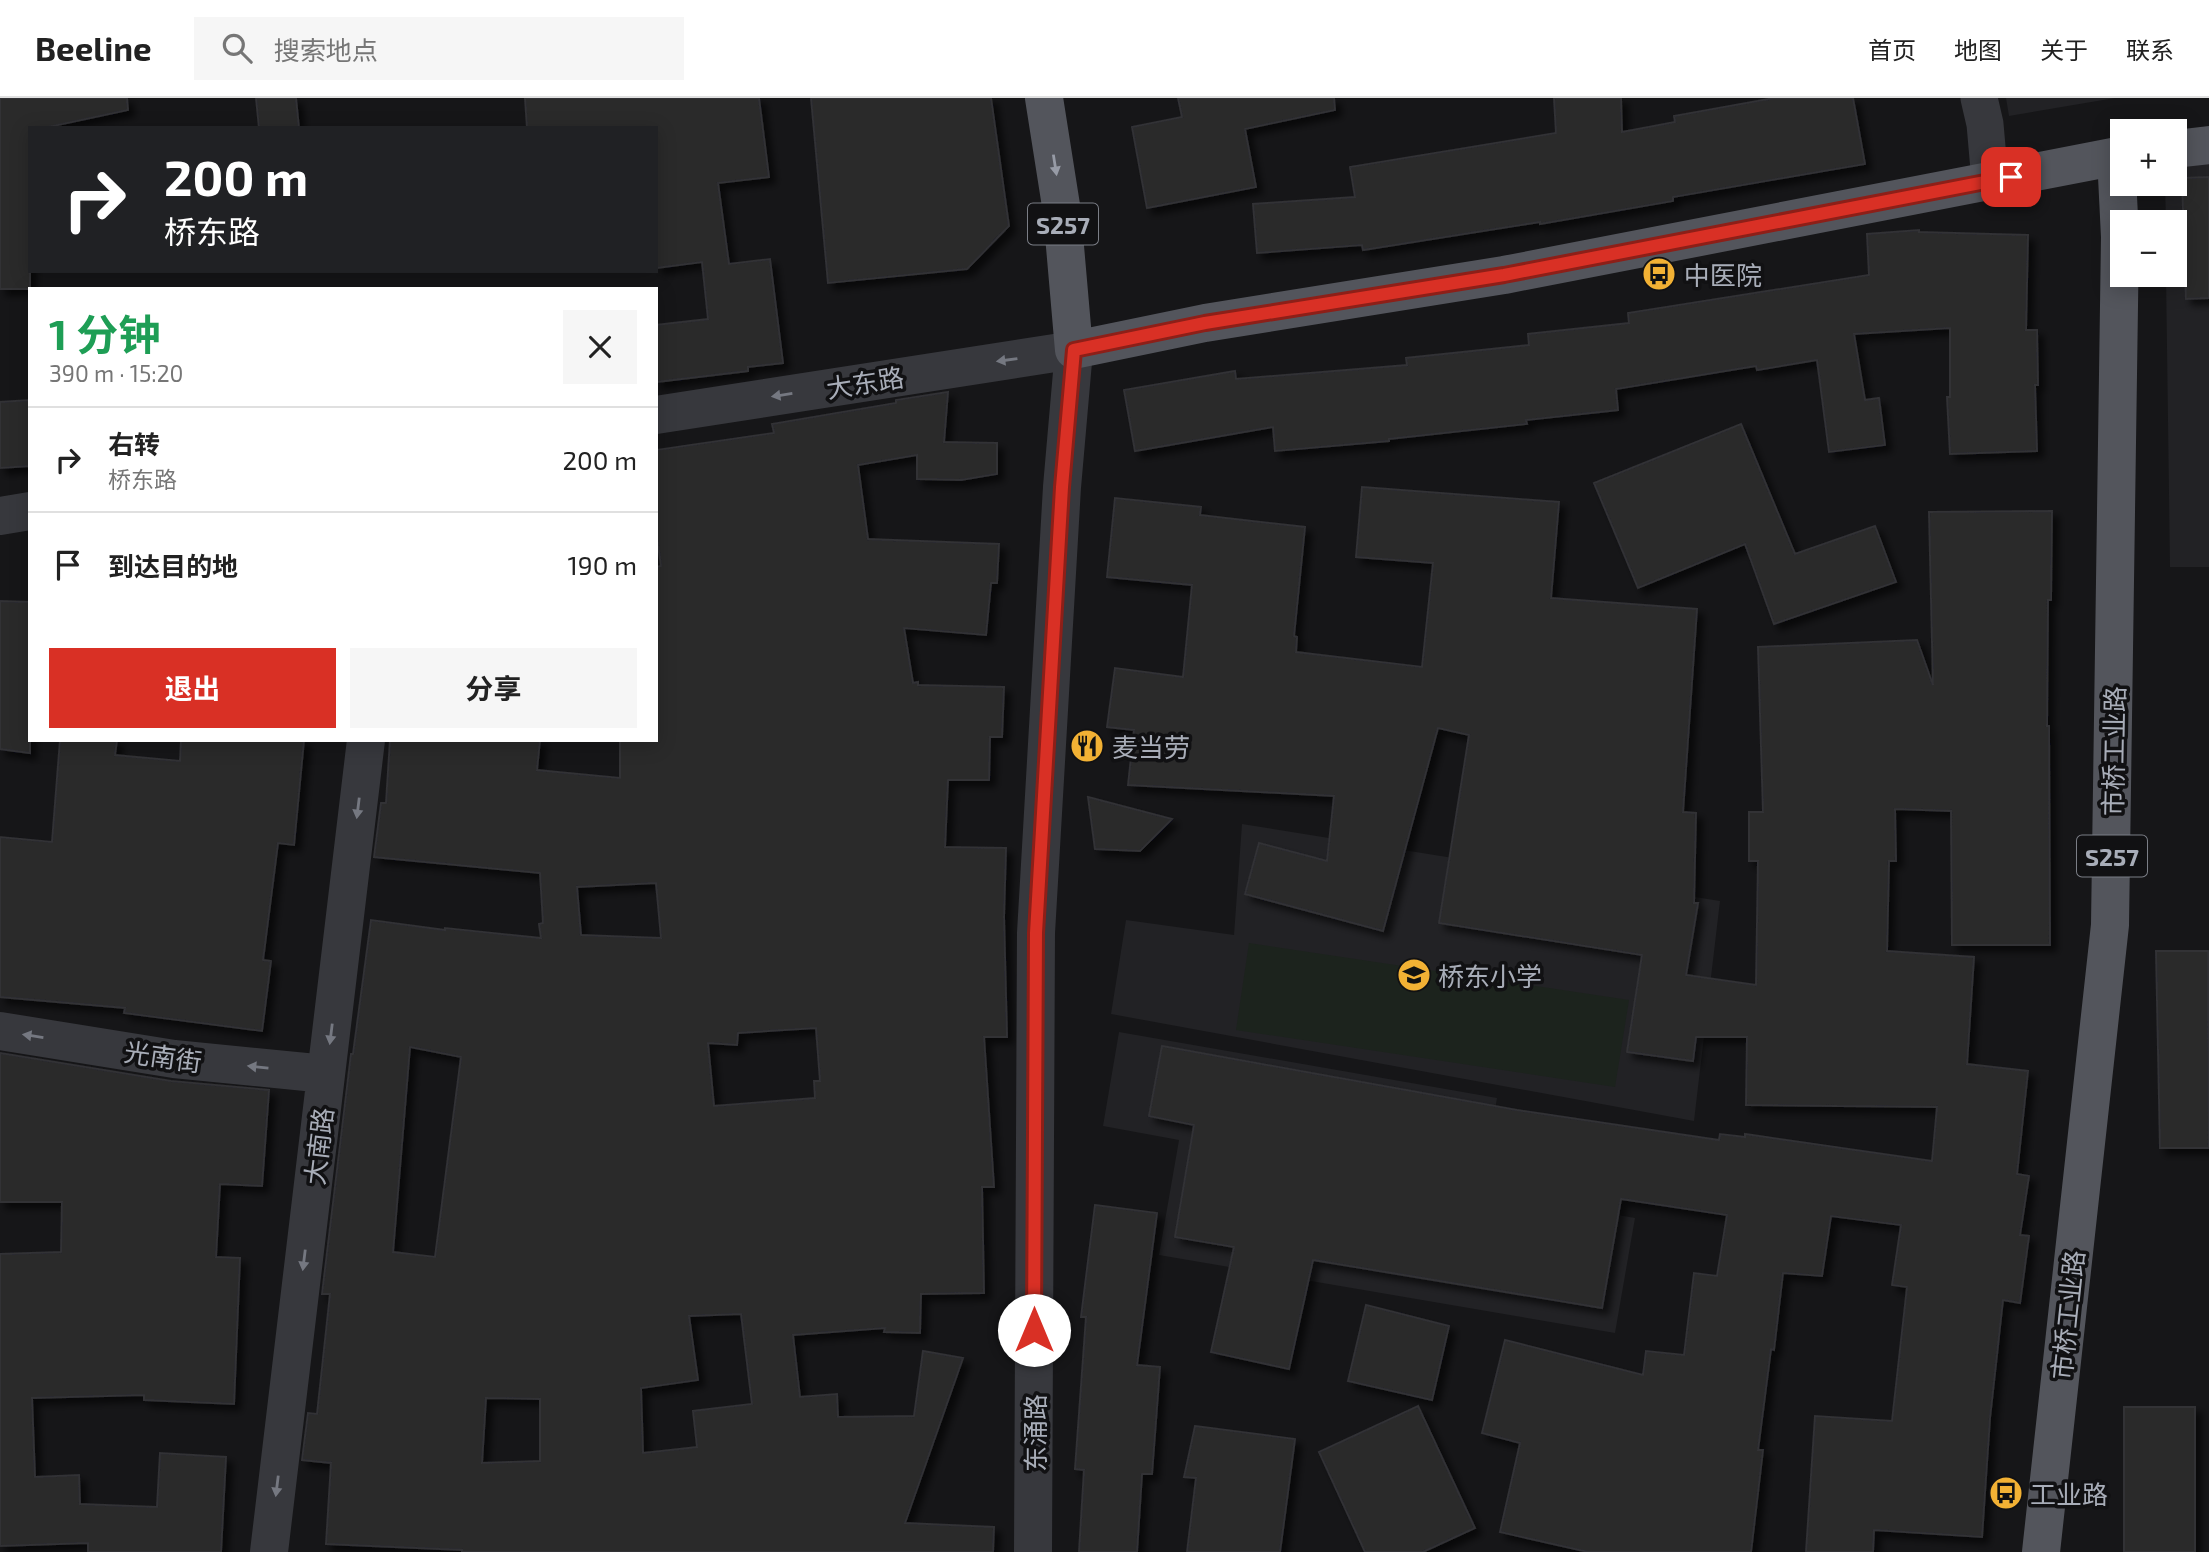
<!DOCTYPE html>
<html lang="zh">
<head>
<meta charset="utf-8">
<style>
  body { margin:0; font-family:"Exo 2","Noto Sans SC",sans-serif; background:#f6f6f6; color:#222; height:100vh; display:flex; flex-direction:column; font-size:26px; white-space:nowrap }
  * { box-sizing:border-box; margin:0 }
  p { font-size:23px; color:#767676 }
  .icon { flex:none; width:38px; height:38px; fill:none; stroke:currentColor; stroke-width:2; stroke-linecap:round; stroke-linejoin:round }
  .map { position:relative; flex:1; overflow:hidden }
  .panel { position:absolute; left:28px; top:189px; width:630px; height:455px; display:flex; flex-direction:column; background:#fff; border-radius:0px; box-shadow:0 4px 18px #0003 }
  .panel>* { flex:none }
  .guide { position:absolute; left:28px; top:28px; width:630px; height:147px; border-radius:0px; box-shadow:0 4px 18px #0003; background:#202124; color:#fff; overflow:hidden }
  .fabs { position:absolute; left:2110px; top:21px; display:grid; gap:14px }
  .fabs a { display:grid; place-items:center; width:77px; height:77px; border-radius:0px; background:#fff; box-shadow:0 4px 18px #0003; font-size:35px }
  .pin { position:absolute; display:grid; place-items:center; width:60px; height:60px; color:#fff; margin:-30px; border-radius:14px; box-shadow:0 4px 10px #0006 }
  .me { position:absolute; width:77px; margin:-38px; rotate:0deg; stroke-linejoin:round; filter:drop-shadow(0 0 5px #0008) }
  .turn { display:flex; align-items:center; gap:24px; height:147px; padding:0 21px; font-size:32px }
  .turn .icon { width:91px; height:91px; stroke-width:2.5 }
  .turn b { display:block; font-size:49px; line-height:60px }
  .round { display:grid; place-items:center; flex:none; width:74px; height:74px; border-radius:0px; background:#f6f6f6 }
  .summary { display:flex; align-items:center; justify-content:space-between; height:119px; padding:0 21px }
  h1 { font-size:42px; font-weight:700; line-height:52px; color:#1e9e55 }
  .action { display:flex; gap:14px; margin-top:auto; padding:14px 21px }
  .action a { flex:1; height:80px; border-radius:0px; background:#d93025; color:#fff; font-size:28px; font-weight:700; line-height:80px; text-align:center }
  .action a+a { background:#f6f6f6; color:#222 }
  ul { padding:0; list-style:none }
  li { display:flex; align-items:center; gap:21px; height:105px; padding:0 21px; border-top:2px solid #e0e0e0 }
  li div { flex:1 }
  li b { display:block; font-size:26px }
  li em { font-style:normal }
  header { display:flex; align-items:center; gap:42px; box-sizing:border-box; height:98px; padding:0 35px; background:#fff; border-bottom:2px solid #e0e0e0 }
  header strong { font-size:33px }
  nav { display:flex; gap:38px; margin-inline-start:auto; font-size:24px }
  .search { width:490px; height:63px; background:#f6f6f6; display:flex; align-items:center; gap:18px; box-sizing:border-box; padding:0 24px; border-radius:0px; color:#767676; font-size:26px }
  .map>svg:first-child { display:block }
</style>
</head>
<body>
<header>
<strong>Beeline</strong>
<div class="search"><svg class="icon" aria-label="search" viewBox="0 0 24 24"><circle cx="10" cy="10" r="6"/><path d="M15 15l6 6"/></svg>搜索地点</div>
<nav><a>首页</a><a>地图</a><a>关于</a><a>联系</a></nav>
</header>
<div class="map">
<svg width="2209" height="1454" viewBox="0 0 2209 1454">
  <defs>
    <filter id="shadow"><feDropShadow dx="6" dy="6" stdDeviation="3.5" flood-color="#0009"/></filter>
  </defs>
  <rect width="100%" height="100%" fill="#161618"/>
  <path fill="#222225" d="M 2006,0 L 2115,0 L 2009,18 Z
    M 2175,64 L 2209,64 L 2209,469 L 2170,469 L 2166,177 L 2175,177 L 2175,124 L 2166,124 L 2165,86 L 2175,86 Z
    M 1242,726 L 1720,803 L 1694,1023 L 1111,916 L 1126,822 L 1234,837 Z
    M 1119,934 L 1497,1000 L 1481,1093 L 1635,1120 L 1615,1235 L 1159,1157 L 1179,1042 L 1103,1028 Z"/>
  <path fill="#1c231d" d="M 1249,845 L 1629,902 L 1615,989 L 1236,932 Z"/>
  <path fill="#29292c" stroke="#303034" stroke-width="2" fill-rule="evenodd" filter="url(#shadow)" d="M 0,0 L 127,0 L 128,12 L 44,30 L 30,30 L 30,191 L 0,191 Z
    M 256,0 L 296,0 L 299,30 L 259,30 Z
    M 525,0 L 759,0 L 769,79 L 718,85 L 729,166 L 770,161 L 783,265 L 748,269 L 748,273 L 656,284 L 656,227 L 708,221 L 702,164 L 656,170 L 656,30 L 527,30 Z
    M 811,0 L 991,0 L 1009,128 L 967,171 L 828,185 Z
    M 1178,0 L 1334,0 L 1335,12 L 1245,31 L 1256,89 L 1147,110 L 1132,29 L 1182,19 Z
    M 1554,0 L 1621,0 L 1622,34 L 1675,24 L 1674,18 L 1774,0 L 1853,0 L 1865,66 L 1673,99 L 1673,103 L 1540,126 L 1540,124 L 1363,152 L 1362,147 L 1257,155 L 1253,106 L 1355,99 L 1350,69 L 1556,35 Z
    M 2209,79 L 2209,200 L 2186,201 L 2182,80 Z
    M 1919,132 L 1919,134 L 2028,137 L 2026,232 L 2037,232 L 2038,287 L 2035,287 L 2037,353 L 1950,356 L 1947,299 L 1950,299 L 1950,230 L 1854,236 L 1865,302 L 1879,300 L 1885,347 L 1829,354 L 1817,262 L 1757,272 L 1756,268 L 1616,291 L 1618,312 L 1526,322 L 1527,326 L 1389,341 L 1389,343 L 1275,353 L 1273,329 L 1135,353 L 1124,292 L 1235,273 L 1236,281 L 1407,267 L 1406,260 L 1529,247 L 1528,236 L 1629,225 L 1628,215 L 1869,177 L 1867,136 Z
    M 948,294 L 944,344 L 997,345 L 997,376 L 961,382 L 917,381 L 917,357 L 858,367 L 868,441 L 999,446 L 997,485 L 991,485 L 986,537 L 904,530 L 913,585 L 918,584 L 918,587 L 1004,589 L 1002,639 L 990,639 L 989,682 L 948,682 L 945,749 L 1006,750 L 1004,819 L 1007,939 L 984,939 L 994,1089 L 982,1089 L 984,1195 L 921,1196 L 920,1235 L 884,1234 L 885,1230 L 793,1237 L 800,1299 L 837,1296 L 838,1319 L 914,1318 L 923,1253 L 963,1260 L 905,1425 L 994,1429 L 993,1454 L 462,1454 L 462,1452 L 326,1446 L 331,1365 L 302,1362 L 308,1315 L 317,1316 L 330,1196 L 322,1196 L 351,956 L 353,956 L 371,822 L 445,832 L 445,830 L 541,840 L 539,826 L 543,825 L 540,775 L 374,759 L 381,705 L 386,705 L 390,642 L 540,642 L 537,672 L 620,680 L 620,642 L 656,642 L 656,469 L 661,468 L 656,434 L 656,352 L 774,335 L 772,326 L 896,305 L 896,302 ZM 656,785 L 661,840 L 581,837 L 577,789 ZM 816,930 L 820,983 L 814,983 L 815,1000 L 714,1008 L 708,945 L 737,947 L 738,935 ZM 410,949 L 461,959 L 435,1159 L 393,1154 ZM 741,1216 L 752,1306 L 693,1313 L 697,1349 L 643,1355 L 641,1290 L 698,1282 L 689,1218 ZM 486,1300 L 540,1301 L 540,1363 L 482,1365 Z
    M 30,302 L 30,368 L 0,370 L 0,304 Z
    M 1741,326 L 1795,456 L 1875,428 L 1896,484 L 1774,526 L 1745,446 L 1638,490 L 1594,385 Z
    M 1362,389 L 1559,404 L 1551,500 L 1697,511 L 1683,714 L 1696,715 L 1694,805 L 1698,805 L 1686,877 L 1756,887 L 1758,763 L 1749,763 L 1749,714 L 1763,714 L 1758,549 L 1917,542 L 1933,587 L 1929,414 L 2052,413 L 2051,502 L 2048,502 L 2047,628 L 2049,628 L 2050,847 L 1952,847 L 1951,713 L 1895,711 L 1896,763 L 1889,763 L 1887,853 L 1974,859 L 1967,966 L 2028,973 L 2017,1076 L 2029,1078 L 2020,1137 L 2029,1138 L 2020,1205 L 2003,1202 L 1990,1320 L 1982,1439 L 1874,1432 L 1873,1454 L 1806,1454 L 1815,1318 L 1892,1323 L 1907,1189 L 1892,1187 L 1901,1127 L 1831,1118 L 1822,1178 L 1783,1175 L 1774,1252 L 1771,1251 L 1758,1352 L 1763,1352 L 1751,1454 L 1588,1454 L 1500,1434 L 1520,1345 L 1482,1335 L 1505,1242 L 1643,1277 L 1646,1253 L 1684,1257 L 1694,1175 L 1717,1178 L 1727,1117 L 1621,1101 L 1602,1210 L 1313,1162 L 1289,1271 L 1211,1254 L 1234,1149 L 1175,1139 L 1194,1027 L 1149,1018 L 1162,948 L 1517,1012 L 1719,1042 L 1720,1036 L 1745,1039 L 1745,1036 L 1932,1063 L 1937,1009 L 1746,1007 L 1747,939 L 1696,939 L 1693,963 L 1627,954 L 1642,857 L 1439,825 L 1469,637 L 1438,630 L 1383,833 L 1245,796 L 1259,745 L 1327,763 L 1334,698 L 1128,687 L 1134,632 L 1107,629 L 1115,570 L 1183,579 L 1192,487 L 1107,479 L 1115,400 L 1201,409 L 1200,417 L 1305,429 L 1294,538 L 1297,539 L 1296,554 L 1422,569 L 1433,465 L 1356,459 Z
    M 0,503 L 30,504 L 30,655 L 0,651 Z
    M 60,642 L 117,642 L 115,657 L 180,663 L 181,642 L 304,642 L 294,747 L 278,745 L 263,862 L 271,863 L 262,933 L 124,915 L 125,910 L 0,899 L 0,739 L 52,744 Z
    M 1088,699 L 1172,721 L 1140,753 L 1095,751 Z
    M 2156,853 L 2208,853 L 2209,1050 L 2160,1050 Z
    M 0,955 L 171,983 L 269,992 L 262,1088 L 220,1086 L 216,1159 L 240,1160 L 234,1306 L 144,1302 L 144,1297 L 32,1300 L 35,1379 L 79,1377 L 80,1406 L 157,1409 L 160,1355 L 226,1359 L 221,1454 L 88,1454 L 88,1445 L 0,1448 L 0,1156 L 61,1154 L 62,1104 L 0,1104 Z
    M 1095,1107 L 1157,1115 L 1137,1267 L 1160,1269 L 1152,1376 L 1142,1376 L 1137,1454 L 1079,1454 L 1084,1372 L 1075,1371 L 1086,1219 L 1081,1219 Z
    M 1366,1207 L 1449,1228 L 1432,1302 L 1348,1283 Z
    M 1418,1308 L 1475,1430 L 1423,1454 L 1365,1454 L 1319,1354 Z
    M 2124,1309 L 2195,1309 L 2195,1454 L 2124,1454 Z
    M 1195,1328 L 1295,1341 L 1280,1454 L 1187,1454 L 1196,1380 L 1184,1379 Z"/>
  <g fill="none" stroke-linecap="round" stroke-linejoin="round">
    <path stroke="#37383d" stroke-width="37" d="M 1979,0 L 1985,26 L 1990,83"/>
    <path stroke="#37383d" stroke-width="38" d="M 656,317 L 1074,252 L 1062,389 L 1036,835 L 1033,1454
      M 0,418 L 30,413
      M 0,933 L 174,961 L 326,976
      M 269,1454 L 366,642"/>
    <path stroke="#53555c" stroke-width="38" d="M 1044,0 L 1062,114 L 1074,252 L 1205,225 L 1504,177 L 2123,57
      M 2175,51 L 2209,47
      M 2041,1454 L 2110,827 L 2120,139 L 2116,58"/>
  </g>
  <defs><path id="oneway-solid" d="M-6-.8H1V-3.2L6.5 0L1 3.2V.8H-6Z" transform="scale(1.75)"/></defs>
  <use fill="#979ba6" href="#oneway-solid" transform="translate(1055 67) rotate(81)"/>
  <g fill="#757881">
    <use href="#oneway-solid" transform="translate(1007 262) rotate(172)"/>
    <use href="#oneway-solid" transform="translate(782 297) rotate(171)"/>
    <use href="#oneway-solid" transform="translate(358 710) rotate(97)"/>
    <use href="#oneway-solid" transform="translate(331 936) rotate(97)"/>
    <use href="#oneway-solid" transform="translate(33 938) rotate(-171)"/>
    <use href="#oneway-solid" transform="translate(258 969) rotate(-174)"/>
    <use href="#oneway-solid" transform="translate(304 1162) rotate(97)"/>
    <use href="#oneway-solid" transform="translate(277 1388) rotate(97)"/>
  </g>
  <g fill="none" stroke-linecap="round" stroke-linejoin="round">
    <defs>
      <path id="route" d="M 1034,1232 L 1036,835 L 1062,389 L 1074,252 L 1205,225 L 1504,177 L 2011,79"/>
    </defs>
    <use href="#route" stroke="#8d1f18" stroke-width="18"/>
    <use href="#route" stroke="#d93025" stroke-width="12"/>
  </g>
  <defs>
    <symbol id="bus-disc" viewBox="-11 -11 22 22"><circle r="9.5" fill="#f2b134" stroke="#111113"/><path d="M-5-6H5V4H4V6H2V4H-2V6H-4V4H-5ZM-3.5-4V0h7V-4ZM-3.5 1.2v1.5H-2V1.2ZM2 1.2v1.5H3.5V1.2Z" fill="#111"/></symbol>
    <symbol id="restaurant-disc" viewBox="-11 -11 22 22"><circle r="9.5" fill="#f2b134" stroke="#111113"/><path d="M-5-6h1v4h1v-4h1v4h1v-4h1v5L-1.5 .5V6h-2V.5L-5-1ZM5-6V6H3V1.5H1.5Q1.5-4 5-6Z" fill="#111"/></symbol>
    <symbol id="school-disc" viewBox="-11 -11 22 22"><circle r="9.5" fill="#f2b134" stroke="#111113"/><path d="M0-5L7-2L0 1L-7-2ZM-4 1L0 2.5L4 1V4Q0 6-4 4Z" fill="#111"/></symbol>
  </defs>
  <g fill-rule="evenodd">
    <use href="#bus-disc" x="1640" y="157" width="38" height="38"/>
    <use href="#restaurant-disc" x="1068" y="629" width="38" height="38"/>
    <use href="#school-disc" x="1395" y="858" width="38" height="38"/>
    <use href="#bus-disc" x="1987" y="1376" width="38" height="38"/>
  </g>
  <g text-anchor="middle" dominant-baseline="central" stroke-width="7" stroke-linejoin="round" paint-order="stroke">
    <g fill="#111113" stroke="#7b7e86" stroke-width="2">
      <rect x="1028" y="105.5" width="70" height="41" rx="5"/>
      <rect x="2077" y="737.5" width="70" height="41" rx="5"/>
    </g>
    <g font-size="24" font-weight="bold" fill="#a8adb8">
      <text x="1063" y="126">S257</text>
      <text x="2112" y="758">S257</text>
    </g>
    <g font-size="26" fill="#a8adb8" stroke="#111113" text-anchor="start">
      <text x="1684" y="176">中医院</text>
      <text x="1112" y="648">麦当劳</text>
      <text x="1438" y="877">桥东小学</text>
      <text x="2030" y="1395">工业路</text>
    </g>
    <g font-size="26" fill="#a8adb8" stroke="#111113">
      <text transform="translate(865 284) rotate(-9)">大东路</text>
      <text transform="translate(2113 653) rotate(-89)">市桥工业路</text>
      <text transform="translate(163 958) rotate(8)">光南街</text>
      <text transform="translate(318 1048) rotate(-83)">大南路</text>
      <text transform="translate(2067 1217) rotate(-84)">市桥工业路</text>
      <text transform="translate(1034 1335) rotate(-90)">东涌路</text>
    </g>
  </g>
</svg>
<div class="fabs">
<a>+</a>
<a>−</a>
</div>
<div class="pin" style="left:2011px;top:79px;background:#d93025"><svg class="icon" aria-label="arrive" viewBox="0 0 24 24"><path d="M6 21V4h12l-3 4 3 4H6"/></svg></div>
<svg class="me" style="left:1034px;top:1232px" viewBox="-20 -20 40 40"><circle r="19" fill="#fff"/><path d="M0-13L10 11 0 6-10 11z" fill="#d93025"/></svg>
<div class="guide">
<div class="turn"><svg class="icon" aria-label="right" viewBox="0 0 24 24"><path d="M7 20v-9h11M14 6l5 5-5 5"/></svg><div><b>200 m</b>桥东路</div></div>
</div>
<section class="panel">
<div class="summary"><div><h1>1 分钟</h1><p>390 m · 15:20</p></div><a class="round"><svg class="icon" aria-label="close" viewBox="0 0 24 24"><path d="M6 6l12 12M18 6L6 18"/></svg></a></div>
<ul>
<li><svg class="icon" aria-label="right" viewBox="0 0 24 24"><path d="M7 20v-9h11M14 6l5 5-5 5"/></svg><div><b>右转</b><p>桥东路</p></div><em>200 m</em></li>
<li><svg class="icon" aria-label="arrive" viewBox="0 0 24 24"><path d="M6 21V4h12l-3 4 3 4H6"/></svg><div><b>到达目的地</b></div><em>190 m</em></li>
</ul>
<div class="action"><a>退出</a><a>分享</a></div>
</section>
</div>
</body>
</html>
